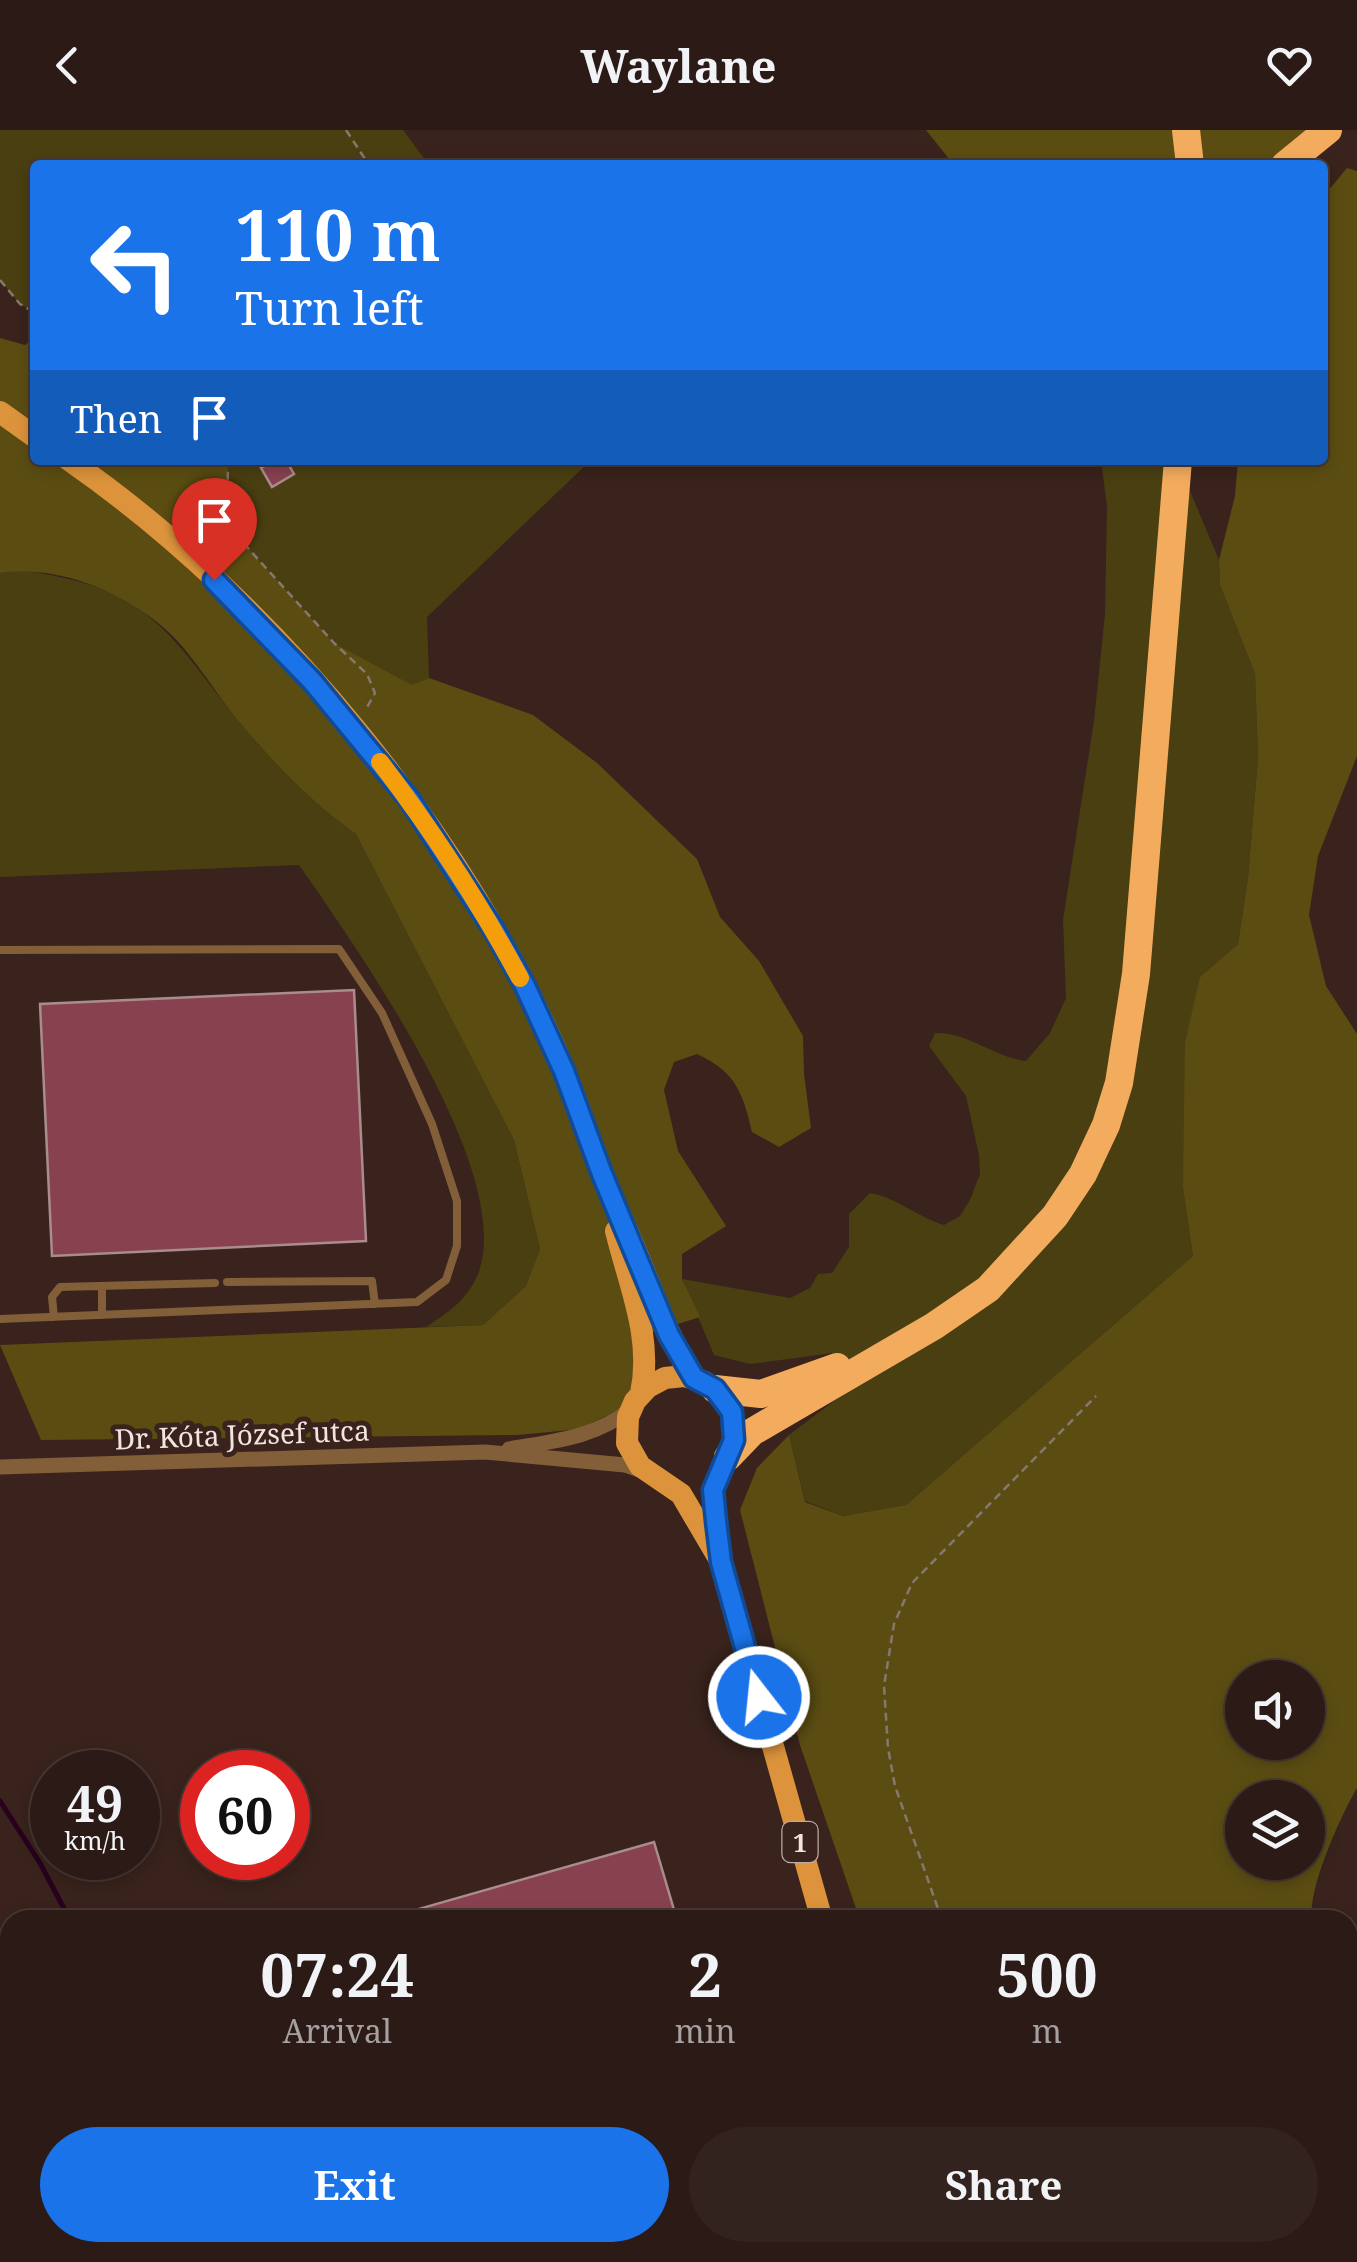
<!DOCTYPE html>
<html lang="en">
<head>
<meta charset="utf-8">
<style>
  body { margin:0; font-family:"Noto Serif",serif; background:#33231e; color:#f1f3f6; height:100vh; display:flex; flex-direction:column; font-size:38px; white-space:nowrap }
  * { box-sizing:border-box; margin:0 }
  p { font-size:32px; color:#a6a1a0 }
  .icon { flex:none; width:55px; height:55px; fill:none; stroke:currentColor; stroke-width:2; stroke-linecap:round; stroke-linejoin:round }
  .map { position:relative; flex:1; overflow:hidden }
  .sheet { position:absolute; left:0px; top:1780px; width:1358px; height:352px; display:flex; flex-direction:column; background:#2b1a15; border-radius:30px 30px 0 0; box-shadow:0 5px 15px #0003,0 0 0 2px #473834 }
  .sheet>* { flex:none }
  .banner { position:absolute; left:30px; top:30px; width:1298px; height:305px; border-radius:10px; box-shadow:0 5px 15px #0003,0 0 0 2px #473834; background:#1a73e8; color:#fff; overflow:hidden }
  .buttons { position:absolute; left:1225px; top:1530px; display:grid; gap:20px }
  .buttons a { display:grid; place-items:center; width:100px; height:100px; border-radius:50%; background:#2b1a15; box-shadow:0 5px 15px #0003,0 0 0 2px #473834; font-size:50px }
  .speed { position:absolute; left:30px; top:1620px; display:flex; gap:20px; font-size:50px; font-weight:700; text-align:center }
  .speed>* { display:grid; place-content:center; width:130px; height:130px; border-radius:50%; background:#2b1a15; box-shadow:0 5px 15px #0003,0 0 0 2px #473834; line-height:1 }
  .speed small { font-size:25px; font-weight:400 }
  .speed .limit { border:15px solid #d22; background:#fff; color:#111 }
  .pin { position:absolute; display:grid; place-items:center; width:85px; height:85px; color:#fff; margin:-102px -42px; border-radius:50% 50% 50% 0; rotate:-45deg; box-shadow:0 0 10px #0007 }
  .pin .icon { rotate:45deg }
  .me { position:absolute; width:110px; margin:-55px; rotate:344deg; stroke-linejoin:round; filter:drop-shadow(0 0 8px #0008) }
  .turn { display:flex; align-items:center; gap:35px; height:210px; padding:0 40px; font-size:45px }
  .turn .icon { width:130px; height:130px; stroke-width:2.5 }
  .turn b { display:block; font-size:70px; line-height:85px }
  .then { display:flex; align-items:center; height:95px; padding:0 40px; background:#0003; gap:20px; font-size:38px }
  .eta { display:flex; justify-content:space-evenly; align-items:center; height:170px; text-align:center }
  .eta b { font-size:60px; font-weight:700; line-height:70px }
  .button { display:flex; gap:20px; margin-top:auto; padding:20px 40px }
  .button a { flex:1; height:115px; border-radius:60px; background:#1a73e8; color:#fff; font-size:40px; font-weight:700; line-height:115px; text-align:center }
  .button a+a { background:#33231e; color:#f1f3f6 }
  header { display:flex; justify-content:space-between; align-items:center; height:130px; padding:0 40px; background:#2b1a15; font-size:45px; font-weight:700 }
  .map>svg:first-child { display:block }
</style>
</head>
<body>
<header><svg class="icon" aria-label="back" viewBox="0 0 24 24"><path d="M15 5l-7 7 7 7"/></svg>Waylane<svg class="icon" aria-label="heart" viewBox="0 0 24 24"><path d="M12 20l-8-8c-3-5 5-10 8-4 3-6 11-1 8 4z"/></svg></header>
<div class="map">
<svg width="1357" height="2132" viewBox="0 0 1357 2132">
  <rect width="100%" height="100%" fill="#39231c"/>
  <path fill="#4a3f11" d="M 0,0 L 403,0 L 429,35 L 35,35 L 35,183 L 20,174 L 0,150 Z
    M 225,330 L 591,330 L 427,487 L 429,548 L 413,556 L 334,513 L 227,395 L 228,333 Z
    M 1101,330 L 1177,330 L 1219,430 L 1220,455 L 1255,544 L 1258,628 L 1248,748 L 1238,814 L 1200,847 L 1183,1058 L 1193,1126 L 906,1375 L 843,1386 L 805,1371 L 789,1305 L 855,1255 L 833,1223 L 750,1234 L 714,1225 L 682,1149 L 790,1168 L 810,1158 L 818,1144 L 832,1143 L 849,1117 L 849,1084 L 870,1063 C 898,1068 917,1087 944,1095 L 960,1086 L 970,1070 L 980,1044 L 979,1025 L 966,966 L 929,916 L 935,903 C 969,902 993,927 1026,931 L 1050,903 L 1066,868 L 1063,790 L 1094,591 L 1105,484 L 1107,376 Z
    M 22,440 C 57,446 94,452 125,470 C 173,498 201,545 235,587 C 270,629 311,673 356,704 L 514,1010 L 540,1119 L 526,1156 L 483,1195 L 426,1197 C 449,1182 467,1170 478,1144 C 517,1043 356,817 299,735 L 0,747 L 0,443 Z"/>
  <path fill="#5b4d12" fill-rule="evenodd" d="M 926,0 L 1312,0 L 1272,35 L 954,35 Z
    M 1347,38 L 1357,41 L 1357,626 L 1318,726 L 1309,785 L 1326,856 L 1357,904 L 1357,1658 C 1341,1685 1307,1760 1312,1790 L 860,1790 L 800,1615 L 740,1380 L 757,1338 L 789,1305 L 805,1372 L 843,1386 L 906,1375 L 1193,1126 L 1183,1058 L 1185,913 L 1200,847 L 1238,814 L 1248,748 L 1258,628 L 1255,544 L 1220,455 L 1219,430 L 1235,366 L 1238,330 L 1322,330 L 1323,67 ZM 1242,1548 L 1308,1548 L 1308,1612 L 1242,1612 ZM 1242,1668 L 1308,1668 L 1308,1732 L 1242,1732 Z
    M 35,207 L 35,330 L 225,330 L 228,333 L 227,395 L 334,513 L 412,555 L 429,548 L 533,585 L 597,633 L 697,729 L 720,787 L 759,831 L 803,906 L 804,944 L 811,998 L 779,1017 L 752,1002 C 743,963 736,942 697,924 L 674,932 L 664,960 L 678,1021 L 726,1096 L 682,1124 L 682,1149 L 700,1187 L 646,1204 L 626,1276 L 580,1299 L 518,1305 L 41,1310 L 0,1215 L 483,1195 L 526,1156 L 540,1119 L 514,1010 L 356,704 C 311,673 270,629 235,587 C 212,558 191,521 163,497 C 119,460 58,435 0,443 L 0,208 L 25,215 Z
    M 1348,1861 L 1357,1875 L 1357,2132 L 977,2132 L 973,2123 L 1348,2122 Z"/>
  <path fill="#28011e" d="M 10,1998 L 10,2122 L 138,2123 L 137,2132 L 0,2132 L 0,1999 Z"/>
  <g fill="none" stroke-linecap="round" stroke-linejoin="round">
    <path stroke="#28011e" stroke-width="5" d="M 0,1671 L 40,1733 L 70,1790
      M 242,2122 L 247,2132"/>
  </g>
  <path fill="#88414f" stroke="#aa8c8f" stroke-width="2.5" d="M 275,330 L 286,330 L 294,344 L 272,357 L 261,338 Z
    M 354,860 L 366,1111 L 52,1126 L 40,874 Z
    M 654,1712 L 677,1790 L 395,1790 L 394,1786 Z"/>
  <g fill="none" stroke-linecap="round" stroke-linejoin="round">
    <path stroke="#8a7670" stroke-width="2.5" stroke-dasharray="8 5" stroke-linecap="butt" d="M 346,0 L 369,35
      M 0,150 L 20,174 L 35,183
      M 225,330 L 228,333 L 227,395 L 334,513 L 367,544 L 375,563 L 366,579
      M 942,1790 L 895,1656 L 888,1618 L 884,1556 L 894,1494 L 912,1453 L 1096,1266
      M 0,1991 L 10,1989
      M 1067,2122 L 1071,2132
      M 159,2132 L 160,2122"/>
    <path stroke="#835f39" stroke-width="8" d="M 0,820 L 339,819 L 382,883 L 432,994 L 457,1071 L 457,1116 L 446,1150 L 417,1172 L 0,1189
      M 227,1152 L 372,1151 L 375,1174
      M 102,1156 L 102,1185
      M 54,1187 L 52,1167 L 60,1157 L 215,1153"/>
    <path stroke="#835f39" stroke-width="15" d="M 509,1319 C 553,1311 595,1308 631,1279
      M 0,1337 L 485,1322 L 625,1335 L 642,1341"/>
    <path stroke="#dc933b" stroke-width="22" d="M 0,282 L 35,307
      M 69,330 C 276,474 468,708 565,941 C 578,974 589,1008 601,1041 C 613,1071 628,1101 640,1131 C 657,1172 670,1211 694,1248
      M 616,1101 C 629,1155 653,1207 641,1263
      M 721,1432 L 681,1364 L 640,1336 L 627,1313 L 628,1287 L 635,1271 L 648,1257 L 665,1248 L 684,1246 L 705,1252 L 722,1265 L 731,1282 L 734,1310 L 713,1360 L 721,1432 L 822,1790
      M 919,2122 L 922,2132"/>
    <path stroke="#f3ac5e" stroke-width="28" d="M 1186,0 L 1190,35
      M 1285,35 L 1328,0
      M 715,1259 L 761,1264 L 837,1237
      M 728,1327 L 752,1302 L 934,1196 L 988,1159 L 1055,1086 L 1083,1044 L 1106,995 L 1119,953 L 1136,844 L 1178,330"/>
  </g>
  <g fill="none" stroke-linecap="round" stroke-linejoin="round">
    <defs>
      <path id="route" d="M 214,450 L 312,551 L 409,669 L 494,800 L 525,856 L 564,941 L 602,1044 L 669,1205 L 694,1248 L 715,1259 L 732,1282 L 734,1310 L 713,1360 L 716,1391 L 721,1432 L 759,1567"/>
    </defs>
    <use href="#route" stroke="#114b97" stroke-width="25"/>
    <use href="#route" stroke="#1a73e8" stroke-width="18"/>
    <path stroke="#f59e0b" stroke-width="18" d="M 380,632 C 432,700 479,772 520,848"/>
  </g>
  <g text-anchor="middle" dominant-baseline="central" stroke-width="10" stroke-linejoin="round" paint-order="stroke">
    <rect fill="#39231c" stroke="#bcaaa4" stroke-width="2.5" x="782.5" y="1692" width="35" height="40" rx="8"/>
    <g font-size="25" font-weight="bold" fill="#f4e4df">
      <text x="800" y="1712">1</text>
    </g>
    <g font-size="28" fill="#f4e4df" stroke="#39231c">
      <text transform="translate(242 1304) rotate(-2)">Dr. Kóta József utca</text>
    </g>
  </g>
</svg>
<div class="buttons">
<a><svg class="icon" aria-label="sound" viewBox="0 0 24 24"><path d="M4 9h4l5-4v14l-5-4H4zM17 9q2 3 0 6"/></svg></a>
<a><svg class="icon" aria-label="layers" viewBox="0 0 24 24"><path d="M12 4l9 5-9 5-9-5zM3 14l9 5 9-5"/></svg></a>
</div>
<div class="speed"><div>49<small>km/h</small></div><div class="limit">60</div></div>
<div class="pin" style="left:214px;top:450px;background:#d93025"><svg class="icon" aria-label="arrive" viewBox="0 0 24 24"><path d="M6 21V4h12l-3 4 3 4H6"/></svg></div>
<svg class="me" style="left:759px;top:1567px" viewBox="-20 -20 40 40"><circle r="17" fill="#1a73e8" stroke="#fff" stroke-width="3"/><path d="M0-11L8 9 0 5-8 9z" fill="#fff"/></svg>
<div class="banner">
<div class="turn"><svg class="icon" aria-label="left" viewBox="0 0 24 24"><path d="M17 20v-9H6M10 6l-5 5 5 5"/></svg><div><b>110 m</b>Turn left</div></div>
<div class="then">Then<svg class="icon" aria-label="arrive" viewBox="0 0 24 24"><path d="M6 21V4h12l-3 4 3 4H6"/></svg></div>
</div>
<section class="sheet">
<div class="eta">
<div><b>07:24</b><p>Arrival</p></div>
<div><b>2</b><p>min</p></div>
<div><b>500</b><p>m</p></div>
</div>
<div class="button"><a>Exit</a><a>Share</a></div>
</section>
</div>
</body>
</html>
